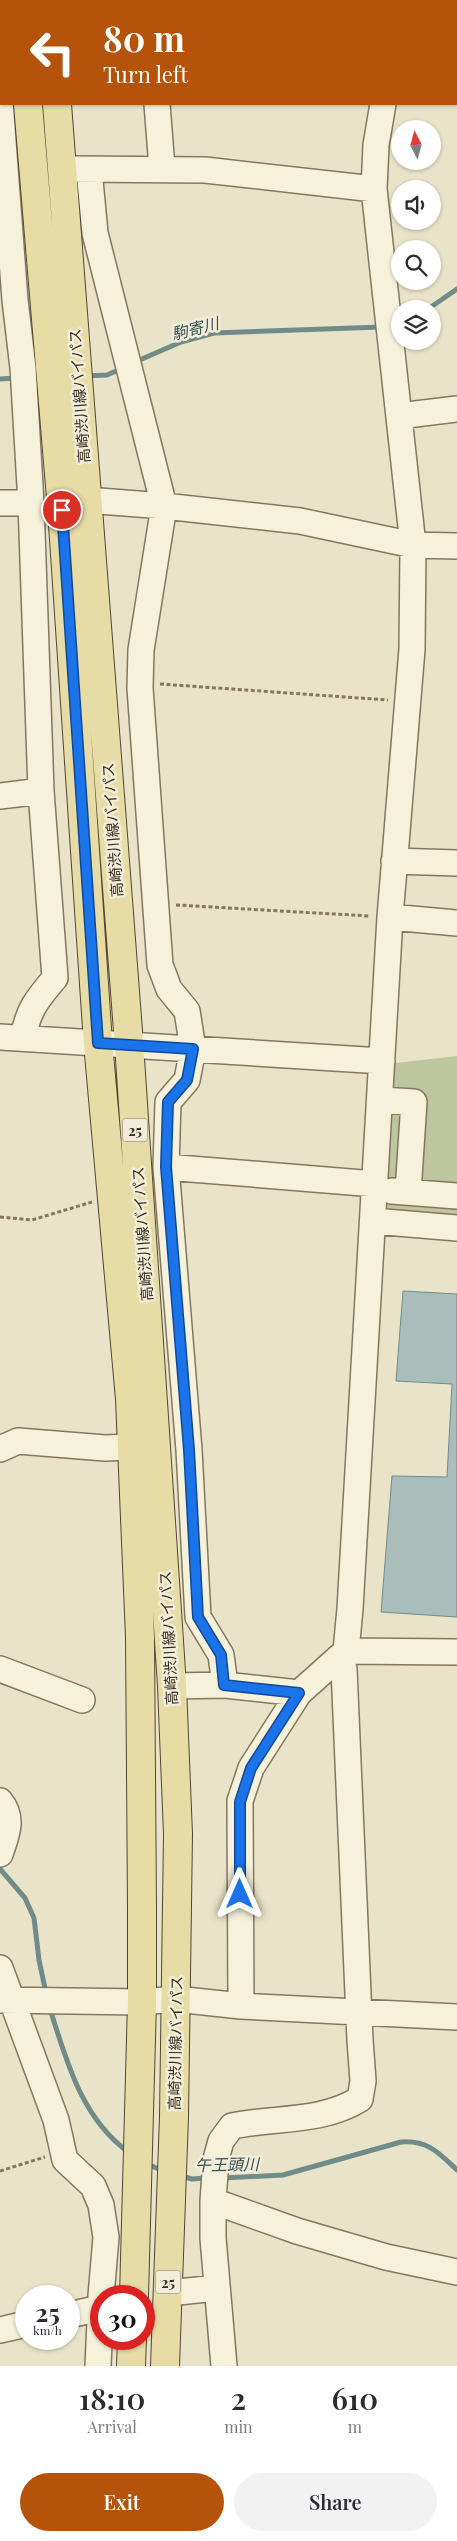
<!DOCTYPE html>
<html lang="en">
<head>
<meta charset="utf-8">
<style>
  body { margin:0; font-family:"Playfair Display","Noto Sans JP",serif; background:#f2f2f3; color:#2b2b33; height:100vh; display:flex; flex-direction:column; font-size:19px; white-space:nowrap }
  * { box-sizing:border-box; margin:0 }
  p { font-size:16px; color:#7c7c81 }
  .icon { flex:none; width:28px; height:28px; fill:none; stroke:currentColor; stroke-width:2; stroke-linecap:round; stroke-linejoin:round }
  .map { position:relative; height:2366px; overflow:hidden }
  .drawer { display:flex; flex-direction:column; background:#fff; flex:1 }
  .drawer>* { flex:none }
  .banner { position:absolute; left:0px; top:0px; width:458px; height:105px; box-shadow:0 1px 4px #0004; background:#b45309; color:#fff; overflow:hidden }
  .needle { width:32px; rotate:354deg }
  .controls { position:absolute; left:391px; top:120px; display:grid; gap:10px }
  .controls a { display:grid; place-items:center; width:50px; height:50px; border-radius:50%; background:#fff; box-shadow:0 1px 4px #0004; font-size:25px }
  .speed { position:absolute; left:15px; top:2285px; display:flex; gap:10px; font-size:25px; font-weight:700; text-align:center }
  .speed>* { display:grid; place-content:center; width:65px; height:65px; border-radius:50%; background:#fff; box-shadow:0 1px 4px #0004; line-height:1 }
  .speed small { font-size:12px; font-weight:400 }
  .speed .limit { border:8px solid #d22; background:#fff; color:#111 }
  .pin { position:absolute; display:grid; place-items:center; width:42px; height:42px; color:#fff; margin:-21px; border:2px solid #fff; border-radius:50%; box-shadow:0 1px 5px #0007 }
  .me { position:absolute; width:55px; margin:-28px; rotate:0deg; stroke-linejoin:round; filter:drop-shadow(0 0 4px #0008) }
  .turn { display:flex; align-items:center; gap:18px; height:105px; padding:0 20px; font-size:22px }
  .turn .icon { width:65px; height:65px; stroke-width:2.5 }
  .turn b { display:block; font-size:35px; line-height:42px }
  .eta { display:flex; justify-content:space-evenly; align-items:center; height:85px; text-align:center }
  .eta b { font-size:30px; font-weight:600; line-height:35px }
  .button { display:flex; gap:10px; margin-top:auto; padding:10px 20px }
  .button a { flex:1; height:58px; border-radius:30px; background:#b45309; color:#fff; font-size:20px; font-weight:600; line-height:58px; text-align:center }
  .button a+a { background:#f2f2f3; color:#2b2b33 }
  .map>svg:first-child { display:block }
</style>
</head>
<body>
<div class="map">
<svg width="457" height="2366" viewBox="0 0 457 2366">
  <rect width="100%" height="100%" fill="#e9e4c9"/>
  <path fill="#bdc69e" d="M 457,1056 L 457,1223 L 377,1217 L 387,1064 Z"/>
  <path fill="#a9bebb" stroke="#718c88" d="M 403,1291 L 457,1294 L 457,1617 L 381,1612 L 392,1476 L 447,1477 L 452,1384 L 396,1381 Z"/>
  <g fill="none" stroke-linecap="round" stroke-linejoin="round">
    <path stroke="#718c88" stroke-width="5" d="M 428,309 L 457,289
      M 135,362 L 181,342 L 214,333 L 381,327
      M 85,376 L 107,375 L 123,368
      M 0,379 L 17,378
      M 0,1869 L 25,1898 L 34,1918 L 39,1960 L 46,1993
      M 50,2009 C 67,2062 81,2117 128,2152
      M 145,2163 L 163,2171
      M 181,2176 L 192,2179 L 207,2178
      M 223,2178 L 283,2175 L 401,2142 C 428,2140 439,2153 457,2170"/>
    <defs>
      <path id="minor" d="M 164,1 L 165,0
        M 401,1 L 401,0
        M 0,101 L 15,300 L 23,368 L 31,503 L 0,503
        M 157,104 L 162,168
        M 72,169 L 205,170 L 374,189
        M 89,170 L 95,233 L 164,506 L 141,650 L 140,688 L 160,965 L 169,989 L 187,1011 L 193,1049 L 187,1080 L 168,1102 L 166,1167 L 189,1450 L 198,1617 L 221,1655 L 225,1685
        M 399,416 L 457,409
        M 86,500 L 164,506 L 300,521 L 413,545 L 457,546
        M 0,796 L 41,791
        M 394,861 L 457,863
        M 390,917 L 457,923
        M 0,1037 L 382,1061
        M 23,1038 C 28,1010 37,999 55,978 L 41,791 L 31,503
        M 380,1100 L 414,1102 L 408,1192
        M 166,1167 L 375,1184
        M 392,1191 L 457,1196
        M 373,1221 L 457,1228
        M 0,1449 L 18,1441 L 105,1448 L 132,1447
        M 346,1651 L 457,1652
        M 0,1669 L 82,1700
        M 172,1686 L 225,1685 L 299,1693
        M 0,1801 C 14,1818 7,1834 0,1854
        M 0,1968 L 56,2120 L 65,2160 L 93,2186 L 101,2205 L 106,2237 L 101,2296
        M 0,2000 L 142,2002 L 176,1999 L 241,2006 L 457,2017
        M 241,2006 L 240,1801 L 251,1768 L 299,1693 L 346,1651 L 350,1609 L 390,917 L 412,649 L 413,545 L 374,189 L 376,145 L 383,104
        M 213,2201 L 297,2231 L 386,2257 L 457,2272
        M 168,2293 L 217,2288
        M 69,2315 L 100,2308
        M 0,2330 L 26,2324
        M 98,2366 L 101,2298
        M 224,2366 L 213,2238 L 213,2201 L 216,2159 L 221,2141 L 232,2126 C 275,2117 321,2123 360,2099 L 363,2081 L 360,2040 L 344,1669 L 338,1658"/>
      <path id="major" d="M 19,0 L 19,1
        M 48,0 L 48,1
        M 28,104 L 62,510 L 98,1043 L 130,1399 L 140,1637 L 142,1908 L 142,2002 L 134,2296
        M 57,104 L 129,1044 L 172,1686 L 178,1834 L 174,2117 L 165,2366
        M 131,2366 L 132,2339"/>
    </defs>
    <use href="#minor" stroke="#847760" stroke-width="28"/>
    <use href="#major" stroke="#524633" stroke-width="30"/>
    <path stroke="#847760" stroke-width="3" stroke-dasharray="4 2.5" stroke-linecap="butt" d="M 160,684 L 388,700
      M 176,905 L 369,916
      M 0,1217 L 32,1220 L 92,1202
      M 0,2171 L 45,2157"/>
    <use href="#minor" stroke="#f5f1db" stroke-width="25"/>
    <use href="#major" stroke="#e7dba6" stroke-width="28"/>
  </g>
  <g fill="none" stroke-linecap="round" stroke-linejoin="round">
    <defs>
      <path id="route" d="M 62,510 L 98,1043 L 193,1049 L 187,1080 L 168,1102 L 166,1167 L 189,1450 L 198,1617 L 221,1655 L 224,1685 L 299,1693 L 251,1768 L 240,1802 L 240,1894"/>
    </defs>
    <use href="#route" stroke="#114b97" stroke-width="12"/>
    <use href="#route" stroke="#1a73e8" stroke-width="9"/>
  </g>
  <g text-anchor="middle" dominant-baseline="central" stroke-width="5" stroke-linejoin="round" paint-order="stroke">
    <g fill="#f2edd8" stroke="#6e6758" stroke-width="1">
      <rect x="122.5" y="1118.5" width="25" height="23" rx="4"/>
      <rect x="155.5" y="2270.5" width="25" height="23" rx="4"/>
    </g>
    <g font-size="14" font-weight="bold" fill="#362e21">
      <text x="135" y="1130">25</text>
      <text x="168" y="2282">25</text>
    </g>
    <g font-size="15" fill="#362e21" stroke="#f2edd8">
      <text transform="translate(79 396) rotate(-94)">高崎渋川線バイパス</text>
      <text transform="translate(112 830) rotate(-94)">高崎渋川線バイパス</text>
      <text transform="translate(142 1234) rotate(-94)">高崎渋川線バイパス</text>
      <text transform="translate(168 1638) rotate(-93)">高崎渋川線バイパス</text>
      <text transform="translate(175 2043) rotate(-89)">高崎渋川線バイパス</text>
    </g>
    <g font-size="16" font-style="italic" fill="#335254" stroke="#f2edd8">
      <text transform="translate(195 328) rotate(-14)">駒寄川</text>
      <text transform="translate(227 2164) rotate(-1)">午王頭川</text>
    </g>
  </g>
</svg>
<div class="controls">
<a><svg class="needle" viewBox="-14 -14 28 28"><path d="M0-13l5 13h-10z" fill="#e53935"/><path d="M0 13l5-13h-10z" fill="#7c7c81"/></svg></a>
<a><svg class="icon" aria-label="sound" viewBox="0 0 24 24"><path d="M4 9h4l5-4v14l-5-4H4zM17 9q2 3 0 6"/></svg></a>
<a><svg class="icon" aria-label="search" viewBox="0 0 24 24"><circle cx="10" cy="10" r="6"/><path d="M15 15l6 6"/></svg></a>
<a><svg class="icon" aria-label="layers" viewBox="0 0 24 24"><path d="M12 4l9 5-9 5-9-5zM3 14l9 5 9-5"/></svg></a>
</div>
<div class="speed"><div>25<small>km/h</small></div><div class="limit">30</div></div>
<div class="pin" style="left:62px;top:510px;background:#d93025"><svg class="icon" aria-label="arrive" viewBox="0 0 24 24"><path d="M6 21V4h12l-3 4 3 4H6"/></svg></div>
<svg class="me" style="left:240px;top:1894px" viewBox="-20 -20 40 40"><path d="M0-17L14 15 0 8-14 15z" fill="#1a73e8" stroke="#fff" stroke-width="4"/></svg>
<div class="banner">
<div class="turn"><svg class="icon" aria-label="left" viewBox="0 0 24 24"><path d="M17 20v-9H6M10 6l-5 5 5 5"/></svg><div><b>80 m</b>Turn left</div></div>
</div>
</div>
<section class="drawer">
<div class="eta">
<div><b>18:10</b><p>Arrival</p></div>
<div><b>2</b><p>min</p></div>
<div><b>610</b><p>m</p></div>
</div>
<div class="button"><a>Exit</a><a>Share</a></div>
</section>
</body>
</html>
